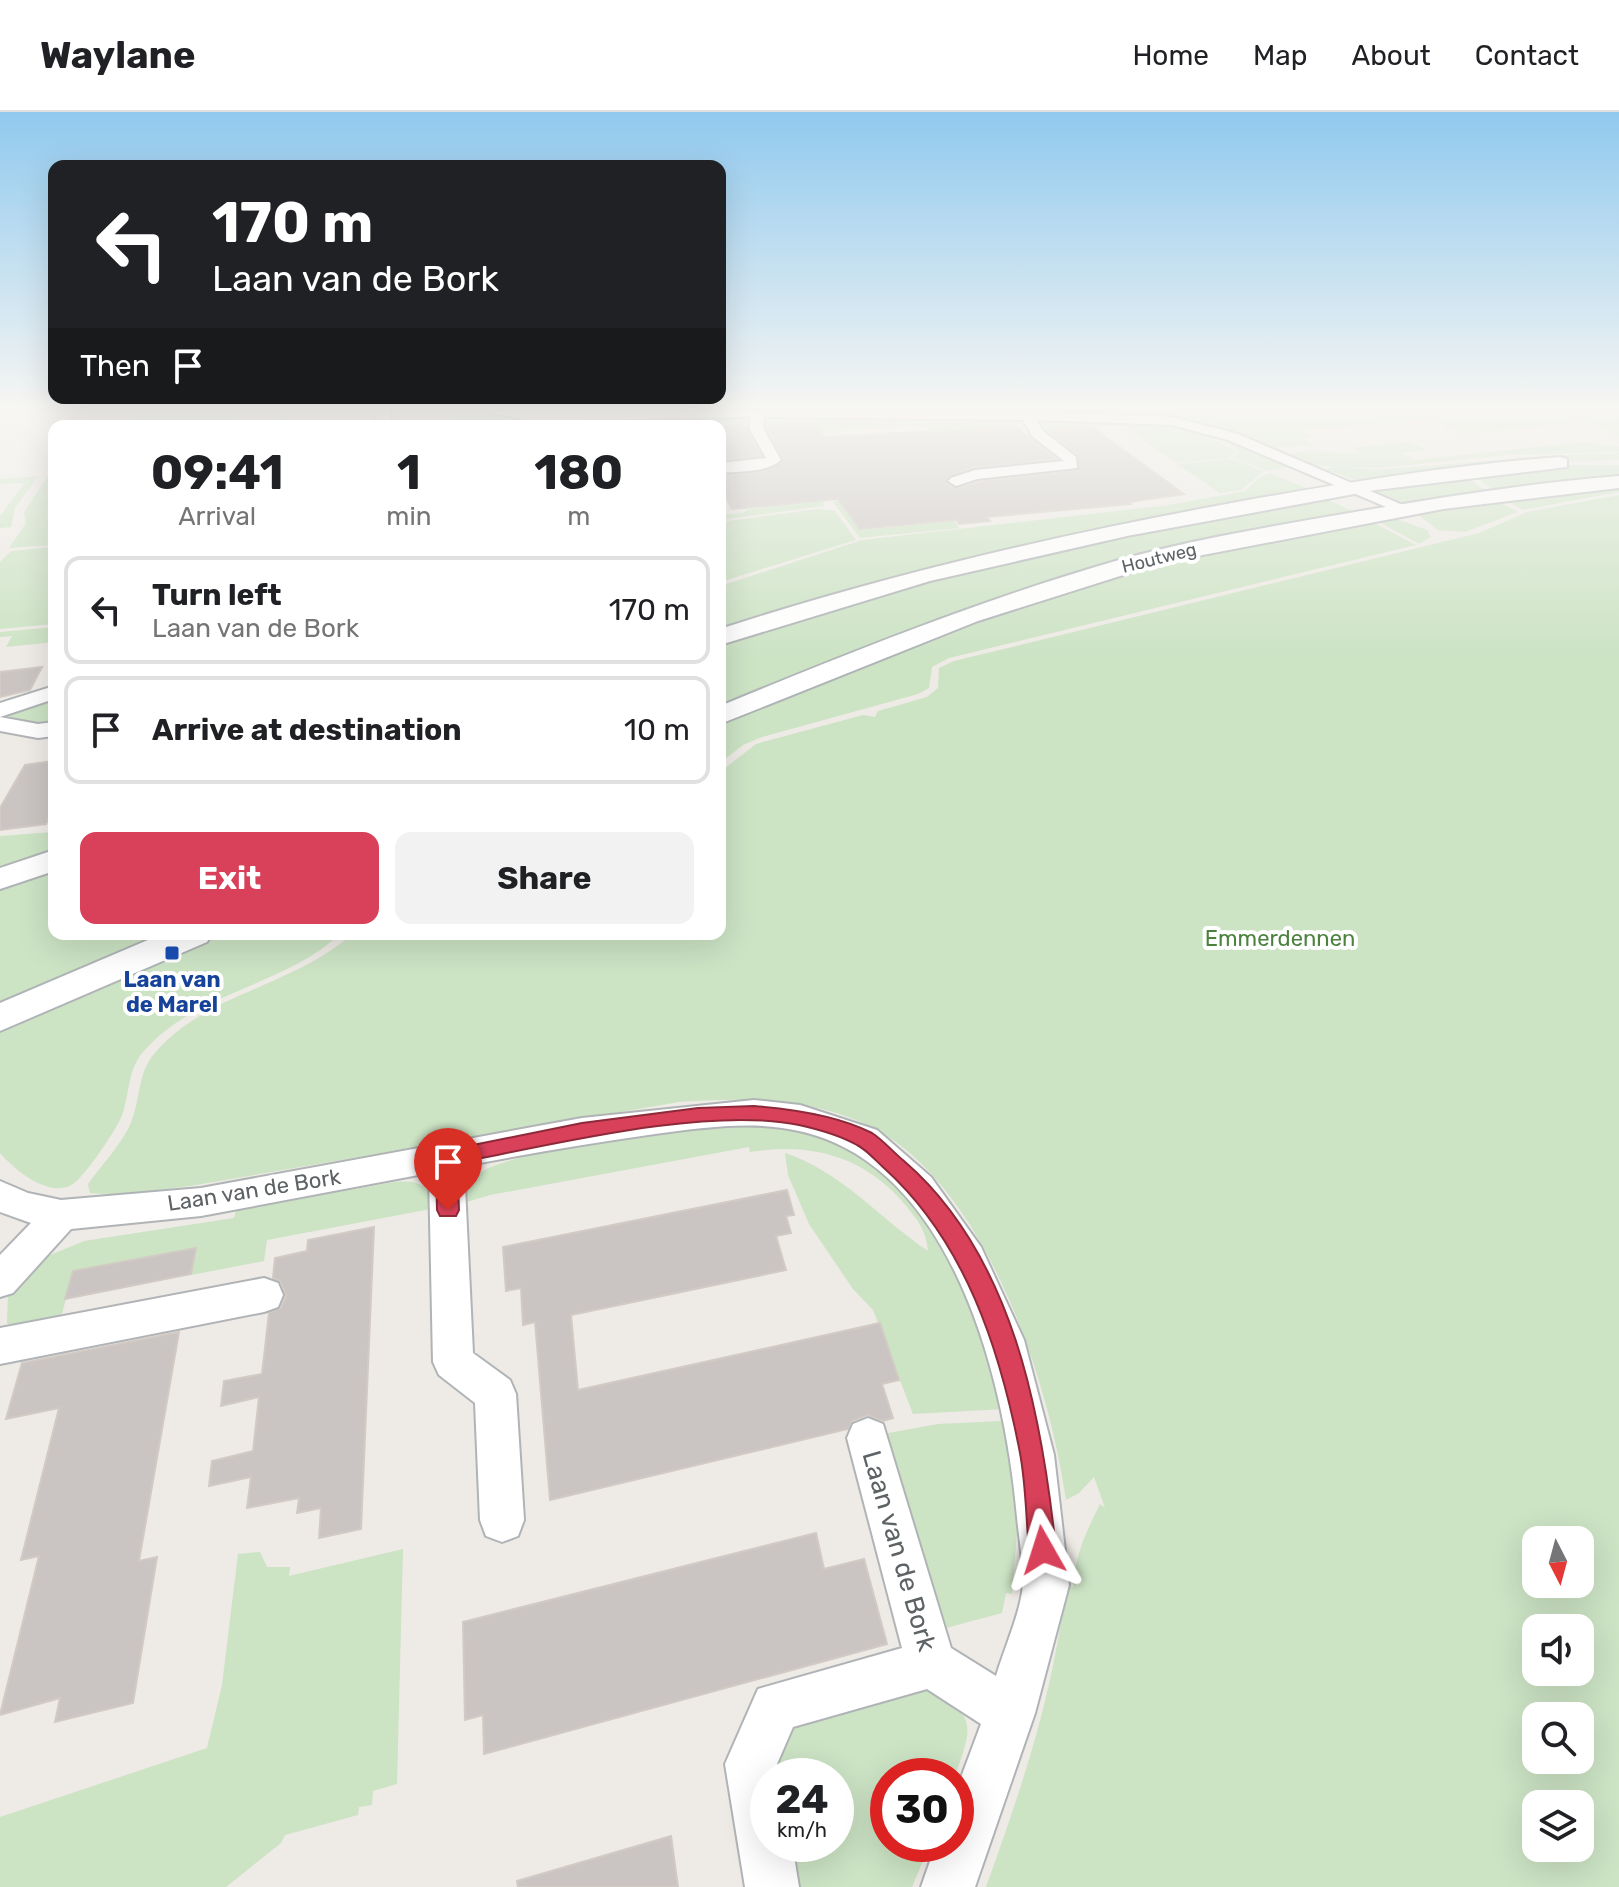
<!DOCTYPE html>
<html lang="en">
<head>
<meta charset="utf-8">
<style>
  body { margin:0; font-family:Rubik,sans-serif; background:#f2f2f2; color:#202124; height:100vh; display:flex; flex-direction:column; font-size:30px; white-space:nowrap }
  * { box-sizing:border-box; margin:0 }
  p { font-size:26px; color:#757577 }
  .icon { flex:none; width:44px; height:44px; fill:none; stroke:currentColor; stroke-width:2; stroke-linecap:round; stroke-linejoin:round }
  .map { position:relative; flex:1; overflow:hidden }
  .drawer { position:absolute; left:48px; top:308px; width:678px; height:520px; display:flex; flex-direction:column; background:#fff; border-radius:16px; box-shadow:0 8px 32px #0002 }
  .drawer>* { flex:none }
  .guide { position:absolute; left:48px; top:48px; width:678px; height:244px; border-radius:16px; box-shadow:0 8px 32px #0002; background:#202124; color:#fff; overflow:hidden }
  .needle { width:52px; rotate:174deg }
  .buttons { position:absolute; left:1522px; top:1414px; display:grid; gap:16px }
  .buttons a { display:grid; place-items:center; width:72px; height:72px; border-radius:16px; background:#fff; box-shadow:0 8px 32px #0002; font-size:40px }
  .speed { position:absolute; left:750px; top:1646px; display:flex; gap:16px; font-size:40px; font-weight:700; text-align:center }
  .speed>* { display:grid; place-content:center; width:104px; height:104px; border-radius:50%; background:#fff; box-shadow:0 8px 32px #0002; line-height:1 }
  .speed small { font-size:20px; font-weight:400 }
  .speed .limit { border:12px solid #d22; background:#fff; color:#111 }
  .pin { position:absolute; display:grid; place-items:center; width:68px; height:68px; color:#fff; margin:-82px -34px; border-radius:50% 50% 50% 0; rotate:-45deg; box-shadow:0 0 8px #0007 }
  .pin .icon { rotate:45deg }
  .me { position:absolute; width:88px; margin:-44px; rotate:354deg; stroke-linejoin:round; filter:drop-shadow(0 0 6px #0008) }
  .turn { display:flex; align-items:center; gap:28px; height:168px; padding:0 32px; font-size:36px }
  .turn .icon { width:104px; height:104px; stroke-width:2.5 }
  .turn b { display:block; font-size:56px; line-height:68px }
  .then { display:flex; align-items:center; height:76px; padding:0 32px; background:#0003; gap:16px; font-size:30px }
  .eta { display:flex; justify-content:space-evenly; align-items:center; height:136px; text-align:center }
  .eta b { font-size:48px; font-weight:700; line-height:56px }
  .cta { display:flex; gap:16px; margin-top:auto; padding:16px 32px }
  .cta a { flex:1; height:92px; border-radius:16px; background:#d94059; color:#fff; font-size:32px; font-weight:700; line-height:92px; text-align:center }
  .cta a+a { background:#f2f2f2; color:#202124 }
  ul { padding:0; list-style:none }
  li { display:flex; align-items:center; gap:24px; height:108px; margin:0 16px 12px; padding:0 16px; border:4px solid #e0e0e0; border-radius:16px }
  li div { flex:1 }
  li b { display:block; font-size:30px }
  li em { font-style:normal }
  header { display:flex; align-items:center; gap:48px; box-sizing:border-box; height:112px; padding:0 40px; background:#fff; border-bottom:2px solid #e0e0e0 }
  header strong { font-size:38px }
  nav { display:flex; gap:44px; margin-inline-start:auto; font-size:28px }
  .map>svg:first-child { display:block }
</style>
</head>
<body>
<header>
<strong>Waylane</strong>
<nav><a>Home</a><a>Map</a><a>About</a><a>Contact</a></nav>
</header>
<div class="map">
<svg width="1619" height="1775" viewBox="0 0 1619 1775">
  <rect width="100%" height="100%" fill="#eeeae5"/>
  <path fill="#cce3c4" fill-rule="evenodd" d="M 445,298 L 482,298 L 501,306 L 482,314 L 457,309 L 457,301 Z
    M 719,298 L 1619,298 L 1619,324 L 1588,310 L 1563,306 L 1570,311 L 1461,322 L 1430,307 L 1302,318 L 1312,324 L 1302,326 L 1316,333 L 1270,336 L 1209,315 L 1224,306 L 1219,305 L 1203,314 L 1107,302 Z
    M 220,303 L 227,304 L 225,311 L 282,307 L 325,311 L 117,314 L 121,308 Z
    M 774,303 L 1011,307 L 1020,315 L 956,320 L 938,325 L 926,316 L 912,313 L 823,320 L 813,310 L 760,314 L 760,308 Z
    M 745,304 L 749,311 L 638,314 L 631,307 L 561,314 L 497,314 L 561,305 Z
    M 1040,307 L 1183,313 L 1236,339 L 1229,346 L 1176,351 L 1121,312 L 1043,319 L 1036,309 Z
    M 1210,320 L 1290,355 L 1267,359 L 1233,346 L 1240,339 Z
    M 1411,330 L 1426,338 L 1402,341 L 1415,348 L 1583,330 L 1619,335 L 1619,340 L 1509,343 L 1378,356 L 1312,354 L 1287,343 C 1311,335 1335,343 1360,341 L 1352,336 Z
    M 1619,341 L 1619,348 L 1555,350 L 1361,370 L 1324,357 C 1344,352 1364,359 1385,357 C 1463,352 1540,342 1619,341 Z
    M 1231,347 L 1264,359 L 1241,378 L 1220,381 L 1177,352 Z
    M 1553,353 L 1619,353 L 1619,367 L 1496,380 L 1470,361 Z
    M 1270,361 L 1313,379 L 1008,436 L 870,473 L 720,520 L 720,474 L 862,428 L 1169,393 L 1245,379 L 1260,365 Z
    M 1461,362 L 1490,381 L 1400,393 L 1371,379 Z
    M 38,364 L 15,396 L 11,415 L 0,416 L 0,404 L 24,371 L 0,372 L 0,367 Z
    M 48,364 L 54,364 L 54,433 L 9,436 L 26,411 L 24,400 Z
    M 1619,373 L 1619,380 L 1523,398 L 1506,389 Z
    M 1619,383 L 1619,1775 L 986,1775 C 1023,1672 1053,1584 1066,1474 L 1073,1475 C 1075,1443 1086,1420 1100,1392 L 1105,1396 L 1094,1365 L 1079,1381 L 1066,1388 C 1049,1268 983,1064 863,1011 C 804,985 742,986 679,990 L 190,1074 L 117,1083 L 90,1081 L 88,1072 C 101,1054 118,1036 128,1017 C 141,993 136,963 154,942 C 205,881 293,875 352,822 L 720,822 L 720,660 L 756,632 L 863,603 L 875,605 L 878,599 L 927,585 L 938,576 L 939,556 L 954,549 L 1479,421 L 1527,400 ZM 1536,1428 L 1580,1428 L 1580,1472 L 1536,1472 ZM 1536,1516 L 1580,1516 L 1580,1560 L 1536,1560 ZM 1536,1604 L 1580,1604 L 1580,1648 L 1536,1648 ZM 1536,1692 L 1580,1692 L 1580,1736 L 1536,1736 Z
    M 1321,384 L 1360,403 L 1183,436 L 720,598 L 720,530 L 938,462 Z
    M 823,389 L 824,394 L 720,408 L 720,403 L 743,401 L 749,397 Z
    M 840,389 L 861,418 L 954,409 L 959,416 L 860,426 L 833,390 Z
    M 1498,389 L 1518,400 L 1465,420 L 1438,418 L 1417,402 Z
    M 818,397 L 835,399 L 856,428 L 720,470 L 720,410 Z
    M 1365,406 L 1416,433 L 949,546 L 932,555 L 929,576 L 918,582 L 762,625 L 743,633 L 720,651 L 720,611 L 895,539 L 1116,459 Z
    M 1394,406 L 1427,418 L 1431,425 L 1419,432 L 1377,409 Z
    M 54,435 L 54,512 L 0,517 L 0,450 L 11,439 Z
    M 54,515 L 54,530 L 6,535 L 12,524 L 0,525 L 0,520 Z
    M 54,584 L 54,611 L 21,610 L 1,603 Z
    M 54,720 L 54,744 L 0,762 L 0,724 Z
    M 54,753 L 54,822 L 174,822 L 0,900 L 0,771 Z
    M 215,822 L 340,822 C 283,875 196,879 143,940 C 127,959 130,981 122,1003 C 117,1017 85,1064 73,1072 C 49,1087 15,1058 0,1041 L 0,918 L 158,849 L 161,852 L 175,847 L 172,840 Z
    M 756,1013 C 798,1017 848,1030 882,1057 C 944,1105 981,1223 1003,1297 L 913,1302 L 873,1198 L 853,1177 L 809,1112 L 788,1063 L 785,1041 C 842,1060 879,1106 928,1139 C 926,1119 919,1110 907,1095 C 866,1045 813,1030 750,1040 L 749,1035 L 490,1083 L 463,1091 L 471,1067 C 503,1035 704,1014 756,1013 Z
    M 394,1070 C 419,1068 428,1072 436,1096 L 267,1128 L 264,1149 L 191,1163 L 196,1137 L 73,1159 L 61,1206 L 11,1215 L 7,1211 L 8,1182 L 41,1140 L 48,1144 L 84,1129 L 234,1106 L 236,1098 Z
    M 1001,1309 L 1005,1325 L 1010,1326 L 1019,1395 L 1012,1482 L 1006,1481 L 1002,1501 L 942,1517 L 883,1322 L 938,1312 Z
    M 403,1437 L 397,1672 L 373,1679 L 372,1693 L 359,1695 L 358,1703 L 285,1723 L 281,1731 L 226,1775 L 0,1775 L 0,1705 L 207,1636 L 222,1573 L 238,1442 L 260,1440 L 267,1455 L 290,1455 L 289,1464 Z
    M 933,1573 C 976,1609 973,1612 955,1664 L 888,1664 L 888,1732 L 930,1732 L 912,1775 L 795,1775 L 788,1732 L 836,1732 L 836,1664 L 776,1664 C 776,1641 782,1626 799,1611 Z"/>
  <path fill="#cac5c2" stroke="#d2cac4" stroke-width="2" d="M 813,310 L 825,325 L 1016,315 L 1056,347 L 974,355 L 946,367 L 946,372 L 957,377 L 978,370 L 1077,359 L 1078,343 L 1047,318 L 1092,315 L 1184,382 L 1129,390 L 1131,392 L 986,405 L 990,409 L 959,412 L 956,408 L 860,417 L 838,387 L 732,397 L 720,374 L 720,364 L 762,360 L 784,349 L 766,314 Z
    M 739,312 L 746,315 L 761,344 L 720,348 L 720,314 Z
    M 42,555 L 30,578 L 0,585 L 0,560 Z
    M 54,649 L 54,704 L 49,705 L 46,712 L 0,718 L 0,696 L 25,653 Z
    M 787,1078 L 794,1103 L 786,1104 L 791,1121 L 776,1124 L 786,1158 L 571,1203 L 578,1278 L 880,1211 L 899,1268 L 882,1272 L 893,1306 L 883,1309 L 867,1303 L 852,1309 L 848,1317 L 550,1388 L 535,1210 L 523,1213 L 521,1176 L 506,1179 L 503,1135 Z
    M 374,1115 L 361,1417 L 319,1426 L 321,1396 L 297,1401 L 299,1386 L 247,1396 L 251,1365 L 209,1374 L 212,1349 L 253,1339 L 259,1285 L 221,1294 L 224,1269 L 262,1262 L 269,1201 L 281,1196 L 286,1184 L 281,1170 L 273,1166 L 275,1146 L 307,1139 L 308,1128 Z
    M 196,1136 L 191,1162 L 65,1187 L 73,1159 Z
    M 179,1220 L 139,1449 L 157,1445 L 133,1591 L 55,1610 L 60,1586 L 0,1603 L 39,1444 L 21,1448 L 59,1296 L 6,1307 L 22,1251 Z
    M 816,1421 L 824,1457 L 864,1447 L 887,1532 L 484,1642 L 483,1603 L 465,1608 L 463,1510 Z
    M 671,1724 L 678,1775 L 518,1775 L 517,1769 Z"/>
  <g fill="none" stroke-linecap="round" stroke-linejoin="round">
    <defs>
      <path id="minor" d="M 377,298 L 391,298 L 390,314 L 376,314 Z
        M 482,298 L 1027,299 L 1172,305 L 1238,322 L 1412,397 L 1398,400 L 1228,328 L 1172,313 L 1037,308 L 1043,319 L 1076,345 L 1077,356 L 977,367 L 956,374 L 948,369 L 951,366 L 975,358 L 1064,349 L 1032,324 L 1023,308 L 764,305 L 763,316 L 781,348 C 767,361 740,359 720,361 L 720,351 L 766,346 L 749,316 L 750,305 L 528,309 Z
        M 434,310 L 461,310 L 468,314 L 427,314 Z
        M 54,574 L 54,587 L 0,605 L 0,591 Z
        M 0,605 L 38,612 L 54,610 L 54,624 L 38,626 L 0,619 Z
        M 754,988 L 800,993 L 877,1018 L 931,1065 L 981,1135 L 1024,1228 L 1054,1343 L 1069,1473 L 1035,1601 L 975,1775 L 921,1775 L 936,1732 L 956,1732 L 956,1679 L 981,1612 L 927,1577 L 793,1615 L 777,1652 L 779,1664 L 768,1664 L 768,1732 L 792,1732 L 799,1775 L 745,1775 L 725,1652 L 758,1577 L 902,1536 L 847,1326 L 853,1312 L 868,1306 L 883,1312 L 951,1536 L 996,1564 C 1004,1537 1022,1497 1023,1471 C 1023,1449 1019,1426 1017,1405 C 1005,1270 954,1053 799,1019 C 752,1008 702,1016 655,1022 C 590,1031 527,1042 464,1054 L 473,1241 L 510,1268 L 516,1282 L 524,1408 L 518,1424 L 502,1430 L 486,1424 L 480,1408 L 475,1291 L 439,1263 L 433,1250 L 429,1061 L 201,1104 L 71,1117 L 13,1181 L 0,1185 L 0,1143 L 31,1111 L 0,1100 L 0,1069 L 28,1081 L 61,1088 L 201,1076 L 582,1006 Z
        M 264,1166 L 278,1171 L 283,1183 L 278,1195 L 264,1200 L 0,1252 L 0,1216 Z"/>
      <path id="tertiary" d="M 1560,345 L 1567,347 L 1567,355 L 1376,378 L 1127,424 L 930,469 L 720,533 L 720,517 C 889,462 1062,422 1237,390 C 1344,371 1451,353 1560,345 Z
        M 1619,364 L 1619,376 L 1443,397 L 1161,451 L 978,509 L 720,612 L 720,594 C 849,541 978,489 1112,450 C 1192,427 1274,414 1355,400 C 1443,385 1530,371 1619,364 Z
        M 54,738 L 54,759 L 0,777 L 0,756 Z
        M 162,822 L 212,822 L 207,830 L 0,919 L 0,891 Z"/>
    </defs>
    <use href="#minor" stroke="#b0b4b6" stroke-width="4"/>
    <use href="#tertiary" stroke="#b0b4b6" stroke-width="4"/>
    <use href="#minor" fill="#fff" fill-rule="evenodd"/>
    <use href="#tertiary" fill="#fff" fill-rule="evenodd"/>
  </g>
  <linearGradient id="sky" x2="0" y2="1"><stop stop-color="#90c9ee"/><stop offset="0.54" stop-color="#f7f6f3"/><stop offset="1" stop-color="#f7f6f3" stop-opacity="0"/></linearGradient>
  <rect width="1619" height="547" fill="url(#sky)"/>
  <path fill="#d94059" stroke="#8d2a3a" stroke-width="2" d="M 754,994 C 792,997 837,1003 872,1021 C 883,1028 894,1041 904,1049 C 1013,1143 1042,1303 1056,1438 L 1052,1448 L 1043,1452 L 1033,1448 L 1029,1438 C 1026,1406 1026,1373 1020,1341 C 1000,1237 965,1129 884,1056 C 876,1049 867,1038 857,1033 C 841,1024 817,1017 799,1013 C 706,994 551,1033 457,1051 L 459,1098 L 456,1104 L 440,1104 L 437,1098 L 436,1045 L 439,1040 L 582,1011 L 698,996 Z"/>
  <rect fill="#1a4fb4" stroke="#fff" stroke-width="3" x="164" y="833" width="16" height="16" rx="4"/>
  <g text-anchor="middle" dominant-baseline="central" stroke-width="8" stroke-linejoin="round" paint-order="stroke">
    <g font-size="18" fill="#5d6264" stroke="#fff">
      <text transform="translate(1159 446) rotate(-14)">Houtweg</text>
    </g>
    <g font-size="22" fill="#4b833e" stroke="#fff">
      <text x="1280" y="826">Emmerdennen</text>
    </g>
    <g font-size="22" font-weight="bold" fill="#164399" stroke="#fff">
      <text x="172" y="867">Laan van<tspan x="172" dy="25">de Marel</tspan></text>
    </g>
    <g font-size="22" fill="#5d6264" stroke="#fff">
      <text transform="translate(254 1078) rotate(-9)">Laan van de Bork</text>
    </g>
    <g font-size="26" fill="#5d6264" stroke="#fff">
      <text transform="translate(899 1439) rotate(74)">Laan van de Bork</text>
    </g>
  </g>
</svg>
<div class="buttons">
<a><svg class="needle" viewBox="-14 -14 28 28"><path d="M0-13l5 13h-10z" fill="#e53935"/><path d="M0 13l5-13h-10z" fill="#757577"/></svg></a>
<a><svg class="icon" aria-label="sound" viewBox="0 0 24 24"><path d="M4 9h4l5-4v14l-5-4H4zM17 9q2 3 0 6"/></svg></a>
<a><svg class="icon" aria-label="search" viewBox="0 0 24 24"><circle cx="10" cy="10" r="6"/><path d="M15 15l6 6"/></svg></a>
<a><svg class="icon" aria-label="layers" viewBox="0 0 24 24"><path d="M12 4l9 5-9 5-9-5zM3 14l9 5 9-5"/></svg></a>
</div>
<div class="speed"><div>24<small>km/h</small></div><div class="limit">30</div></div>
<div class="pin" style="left:448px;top:1098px;background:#d93025"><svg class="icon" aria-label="arrive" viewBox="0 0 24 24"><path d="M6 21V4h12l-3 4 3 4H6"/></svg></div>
<svg class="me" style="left:1043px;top:1438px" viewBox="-20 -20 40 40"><path d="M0-17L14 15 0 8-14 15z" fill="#d94059" stroke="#fff" stroke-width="4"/></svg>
<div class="guide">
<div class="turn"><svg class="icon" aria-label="left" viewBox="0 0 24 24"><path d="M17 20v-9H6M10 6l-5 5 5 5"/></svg><div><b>170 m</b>Laan van de Bork</div></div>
<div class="then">Then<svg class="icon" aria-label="arrive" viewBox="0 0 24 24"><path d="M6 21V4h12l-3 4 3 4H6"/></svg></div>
</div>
<section class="drawer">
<div class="eta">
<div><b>09:41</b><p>Arrival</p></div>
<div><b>1</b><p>min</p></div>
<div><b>180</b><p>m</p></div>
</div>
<ul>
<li><svg class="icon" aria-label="left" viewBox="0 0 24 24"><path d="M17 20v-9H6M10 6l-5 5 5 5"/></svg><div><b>Turn left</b><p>Laan van de Bork</p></div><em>170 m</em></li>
<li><svg class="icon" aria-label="arrive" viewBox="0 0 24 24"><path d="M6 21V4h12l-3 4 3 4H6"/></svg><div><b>Arrive at destination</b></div><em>10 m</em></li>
</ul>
<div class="cta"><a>Exit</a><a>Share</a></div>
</section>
</div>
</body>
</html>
